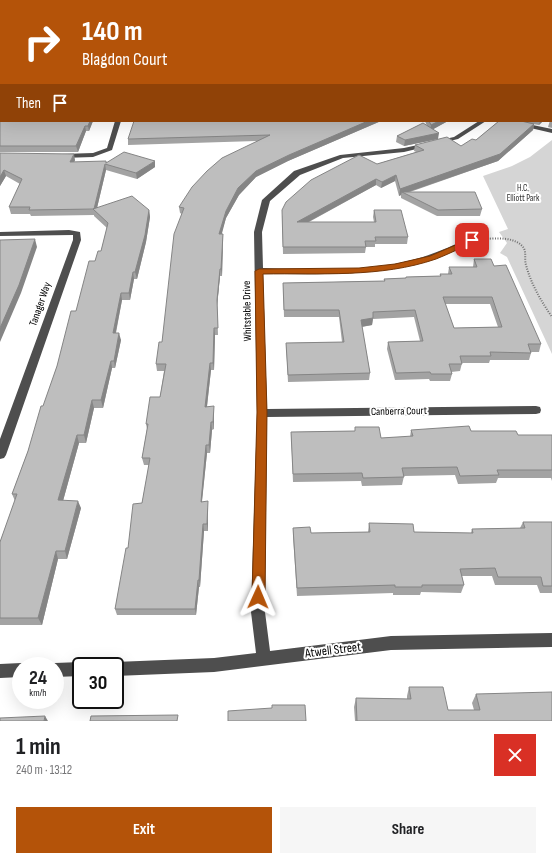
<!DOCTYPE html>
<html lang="en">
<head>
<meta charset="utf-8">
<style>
  body { margin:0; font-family:"Sofia Sans Condensed",sans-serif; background:#f6f6f6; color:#202124; height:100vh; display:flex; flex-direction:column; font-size:15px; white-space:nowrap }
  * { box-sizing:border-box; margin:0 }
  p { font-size:13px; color:#757577 }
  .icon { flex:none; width:22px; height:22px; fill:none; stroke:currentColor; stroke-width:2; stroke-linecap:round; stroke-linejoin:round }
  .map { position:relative; height:721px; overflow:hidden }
  .side { display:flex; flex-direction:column; background:#fff; flex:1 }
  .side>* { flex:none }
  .top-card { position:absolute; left:0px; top:0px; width:552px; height:122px; box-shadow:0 4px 16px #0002; background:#b45309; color:#fff; overflow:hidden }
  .speed { position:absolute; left:12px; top:657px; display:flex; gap:8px; font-size:20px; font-weight:700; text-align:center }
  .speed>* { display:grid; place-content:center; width:52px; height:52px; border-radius:50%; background:#fff; box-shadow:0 4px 16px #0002; line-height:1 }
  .speed small { font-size:10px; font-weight:400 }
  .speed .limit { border:2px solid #111; border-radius:6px; background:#fff; color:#111 }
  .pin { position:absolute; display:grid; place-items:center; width:34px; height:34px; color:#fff; margin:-17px; border-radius:8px; box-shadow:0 2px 6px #0006 }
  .me { position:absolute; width:44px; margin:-22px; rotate:1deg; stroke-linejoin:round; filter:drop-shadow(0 0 3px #0008) }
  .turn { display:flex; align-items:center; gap:14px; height:84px; padding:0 16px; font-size:18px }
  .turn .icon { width:52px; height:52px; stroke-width:2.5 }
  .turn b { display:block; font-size:28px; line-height:34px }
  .then { display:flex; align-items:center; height:38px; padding:0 16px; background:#0003; gap:8px; font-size:15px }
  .round { display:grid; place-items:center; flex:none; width:42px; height:42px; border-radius:0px; background:#f6f6f6 }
  .summary { display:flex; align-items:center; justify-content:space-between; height:68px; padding:0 16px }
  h1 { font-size:24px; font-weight:700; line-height:30px }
  .primary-button { display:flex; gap:8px; margin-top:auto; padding:8px 16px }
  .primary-button a { flex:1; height:46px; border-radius:0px; background:#b45309; color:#fff; font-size:16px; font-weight:700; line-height:46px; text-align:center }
  .primary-button a+a { background:#f6f6f6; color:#202124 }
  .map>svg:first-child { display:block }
</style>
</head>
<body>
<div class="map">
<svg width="552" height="721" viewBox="0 0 552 721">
  <rect width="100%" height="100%" fill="#fff"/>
  <path fill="#d5d5d5" d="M 552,140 L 552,354 L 507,257 L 500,253 L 507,243 L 499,232 L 508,229 L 483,176 L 512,166 L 530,157 Z"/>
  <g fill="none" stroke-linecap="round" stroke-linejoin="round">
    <defs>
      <path id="major" d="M 0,28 L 1,28 L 1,30 L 0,30 Z"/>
    </defs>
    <use href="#major" stroke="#dbdbdb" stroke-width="1"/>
    <path stroke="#707070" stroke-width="2" stroke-dasharray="1 1.5" stroke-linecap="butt" d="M 485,239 C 497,238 515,237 523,247 C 527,252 524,259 526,265 C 531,284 541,301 552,317"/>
    <path fill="#4e4e4e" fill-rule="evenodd" d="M 108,0 L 112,0 L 112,1 L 108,1 Z
      M 0,50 L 1,50 L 1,54 L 0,54 Z
      M 115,121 L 121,121 L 112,150 L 93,157 L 62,158 L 59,156 L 62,154 L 93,153 L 107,148 Z
      M 479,121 L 486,121 L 458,139 L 404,152 L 343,158 L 300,175 L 270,201 L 262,232 L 263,268 C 312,269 364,273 412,260 C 432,255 450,247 469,238 L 472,238 L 476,240 C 471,245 461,248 454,251 C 394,278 328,274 263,274 L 267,409 L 536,406 L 540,407 L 541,410 L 540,413 L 536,414 L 267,417 L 265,612 L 270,651 L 391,636 L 552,633 L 552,647 L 391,650 L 214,672 L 115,676 L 115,666 L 109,666 L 110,664 L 115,662 L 214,658 L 256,653 L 251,612 L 257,413 L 254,232 L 262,200 L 294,171 L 340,155 L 404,148 L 454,137 Z
      M 501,121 L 513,121 L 552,129 L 552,133 Z
      M 69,230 L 80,232 L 81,240 L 6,455 L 4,458 L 0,459 L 0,439 L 73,240 L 73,235 L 0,236 L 0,232 Z
      M 81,662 L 86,664 L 87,666 L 81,666 L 81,676 L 55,677 L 55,666 L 49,666 L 55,663 Z
      M 21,663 L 27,666 L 21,666 L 21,677 L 0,678 L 0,664 Z"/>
    <use href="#major" fill="#000" fill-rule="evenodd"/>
  </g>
  <path fill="#a3a3a3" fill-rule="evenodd" d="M 210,0 L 552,0 L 552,16 L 551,16 L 551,18 L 552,18 L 552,61 L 551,60 L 551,1 L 213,1 Z
    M 552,114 L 552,128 L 548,127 Z
    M 0,118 L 1,121 L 93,121 L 89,131 L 86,131 L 78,152 L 0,152 Z
    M 381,121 L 288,161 L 256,177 L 239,195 L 226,218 L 221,234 L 223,234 L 223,241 L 222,276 L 220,276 L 217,307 L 218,335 L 215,335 L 214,370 L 211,370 L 207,407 L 214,414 L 214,429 L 212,430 L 210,453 L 207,453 L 202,502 L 208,509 L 208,531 L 204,531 L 200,587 L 199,587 L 196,615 L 117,615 L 115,609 L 128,548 L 142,503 L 149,465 L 144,465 L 142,458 L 147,429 L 146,424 L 160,397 L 164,371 L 157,371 L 156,364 L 162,342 L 182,214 L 180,213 L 179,207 L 257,141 L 128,145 L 128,139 Z
    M 425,121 L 448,121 L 433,129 L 438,139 L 404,146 L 396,142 L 397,136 L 427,126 Z
    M 499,121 L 543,121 L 539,125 L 533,124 L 534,124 L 533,130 L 498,161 L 410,192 L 482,209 L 480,216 L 437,216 L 401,198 L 401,195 L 399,196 L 395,181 L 381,188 L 376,185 L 309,222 L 374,222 L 373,217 L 374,210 L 408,237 L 407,244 L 375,244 L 375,247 L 366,247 L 365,253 L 283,254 L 282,216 L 377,164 L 416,152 L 414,151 L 415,145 L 461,146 L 476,140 Z
    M 0,153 L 75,160 L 74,162 L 106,162 L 155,167 L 137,179 L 106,170 L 97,208 L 149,210 L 150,217 L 146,242 L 137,279 L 134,279 L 130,300 L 122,300 L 116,333 L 121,340 L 115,368 L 112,368 L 103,408 L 94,408 L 86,443 L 79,443 L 63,501 L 81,508 L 67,559 L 58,559 L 42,625 L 0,625 L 0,542 L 15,501 L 12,494 L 28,451 L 76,311 L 95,261 L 101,251 L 107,228 L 94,216 L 94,215 L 31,216 L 30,214 L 11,214 L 9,207 L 20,184 L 6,176 L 0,186 Z
    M 474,259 L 494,266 L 541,344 L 539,352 L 531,352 L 531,353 L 529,360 L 490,360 L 489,363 L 462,363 L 460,371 L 451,372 L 452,374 L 450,381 L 430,381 L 429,379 L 395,380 L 387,349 L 388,342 L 420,341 L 414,317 L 373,319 L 372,325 L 362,327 L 370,373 L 369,380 L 288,382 L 286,343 L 342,342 L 339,317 L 284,317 L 283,283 L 384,281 L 384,279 L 406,278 L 406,277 L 440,276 L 440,274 L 448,274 L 449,267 L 473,267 ZM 445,304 L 490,304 L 498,327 L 454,328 Z
    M 355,427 L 381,438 L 410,437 L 411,430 L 471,431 L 518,435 L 552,435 L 552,481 L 551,478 L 498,478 L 496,483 L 458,484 L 455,475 L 404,476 L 402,485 L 362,486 L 361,481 L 293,482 L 291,432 L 355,431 Z
    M 523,522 L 552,522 L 552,593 L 540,593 L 537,585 L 495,585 L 492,576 L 462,576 L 464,585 L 461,593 L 421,592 L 420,595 L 393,595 L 393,593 L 297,596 L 293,536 L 293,528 L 311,533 L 368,532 L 369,523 L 414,532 L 471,533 L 472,529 L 520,528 Z
    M 409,687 L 448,710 L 474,710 L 472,703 L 476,694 L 552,721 L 355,721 L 354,707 L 356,698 L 407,699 L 407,696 Z"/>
  <path fill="#858585" d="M 500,0 L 521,0 L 519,1 L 494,1 Z
    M 1,20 L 1,26 L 0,27 L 0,21 Z
    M 90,121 L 93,121 L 89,131 L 88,126 Z
    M 368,121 L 381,121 L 288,161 L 256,177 L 239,195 L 226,218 L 220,241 L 219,234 L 226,211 L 238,188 L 256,171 L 289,155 Z
    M 439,121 L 448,121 L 430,131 L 431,125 Z
    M 540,121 L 543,121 L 539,125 Z
    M 534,124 L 533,130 L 498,161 L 405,193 L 402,192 L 401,195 L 399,196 L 400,189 Z
    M 85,126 L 86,131 L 78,152 L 76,146 Z
    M 439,133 L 438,139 L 404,146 L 405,140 Z
    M 74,154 L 75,160 L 72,168 L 70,162 Z
    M 155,161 L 155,167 L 137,179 L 136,173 Z
    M 105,164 L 106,170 L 96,212 L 94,209 Z
    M 4,170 L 6,176 L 0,186 L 0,177 Z
    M 396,175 L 395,181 L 381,188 L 382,182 Z
    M 376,179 L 376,185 L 297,228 L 297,222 Z
    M 149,210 L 150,217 L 146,242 L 137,279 L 135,272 Z
    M 223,234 L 223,241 L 222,276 L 221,269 Z
    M 35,239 L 37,247 L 21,293 L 0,342 L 0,328 Z
    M 220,269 L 220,276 L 217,307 L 218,335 L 217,300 Z
    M 133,272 L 134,279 L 130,300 L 129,293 Z
    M 121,293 L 122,300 L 114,341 L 113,333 Z
    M 373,318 L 372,325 L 360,327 L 361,320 Z
    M 214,328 L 215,335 L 214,370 L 213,363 Z
    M 119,333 L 121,340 L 115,368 L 114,361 Z
    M 111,361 L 112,368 L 103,408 L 101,400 Z
    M 210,363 L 211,370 L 206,414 L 205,407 Z
    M 92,400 L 94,408 L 86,443 L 84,435 Z
    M 214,406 L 214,429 L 213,422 Z
    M 211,422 L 212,430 L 210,453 L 209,445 Z
    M 77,435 L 79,443 L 61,508 L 58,500 Z
    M 206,445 L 207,453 L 201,509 L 201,502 Z
    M 78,501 L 81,508 L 67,559 L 65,551 Z
    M 208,501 L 208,531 L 207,524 Z
    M 203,524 L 204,531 L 200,587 L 199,580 Z
    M 56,551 L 58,559 L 42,625 L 38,618 Z
    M 198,580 L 199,587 L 196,615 L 195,609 Z
    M 45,716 L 48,721 L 44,721 Z"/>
  <path fill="#bebebe" stroke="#858585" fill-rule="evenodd" d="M 0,0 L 16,0 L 15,1 L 1,1 L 1,20 L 0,21 Z
    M 41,0 L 85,0 L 84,1 L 40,1 Z
    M 120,0 L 175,0 L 176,1 L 119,1 Z
    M 221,0 L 500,0 L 494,1 L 223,1 Z
    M 526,0 L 552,0 L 552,9 L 551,9 L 551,13 L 552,13 L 552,16 L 551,16 L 551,20 L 552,20 L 552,26 L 551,25 L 551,1 L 527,1 Z
    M 551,26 L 552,26 L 552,41 L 551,41 Z
    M 551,42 L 552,45 L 552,54 L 551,53 Z
    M 0,52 L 1,52 L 1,81 L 0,81 Z
    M 551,104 L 552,104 L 552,109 L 551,110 Z
    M 552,114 L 552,121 L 550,121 L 551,121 L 551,118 Z
    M 1,117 L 1,121 L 90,121 L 88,126 L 85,126 L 76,146 L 0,146 L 0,118 Z
    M 134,121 L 368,121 L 289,155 L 256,171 L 238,188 L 226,211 L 219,234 L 223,234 L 221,269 L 220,269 L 217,300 L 218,328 L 214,328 L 213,363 L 210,363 L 205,407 L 214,406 L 213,422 L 211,422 L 209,445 L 206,445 L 201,502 L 208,501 L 207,524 L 203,524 L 199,580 L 198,580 L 195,609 L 115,609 L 126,548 L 128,548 L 133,504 L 142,503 L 150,458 L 142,458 L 148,424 L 146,424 L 150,397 L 160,397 L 166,364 L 156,364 L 159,342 L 162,342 L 174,234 L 184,208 L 179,207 L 192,187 L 207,171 L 222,158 L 270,135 L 128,139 Z
    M 429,121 L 439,121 L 431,125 Z
    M 499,121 L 521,121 L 534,124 L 500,154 L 400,189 L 396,175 L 382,182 L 376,179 L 297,222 L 376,222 L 374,210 L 401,210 L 408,237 L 375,237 L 376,241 L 365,241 L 366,247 L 283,247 L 282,210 L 286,202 L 311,180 L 359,155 L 377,164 L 424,150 L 415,145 L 447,137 L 461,146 L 472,139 L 476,140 Z
    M 423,123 L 439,133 L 405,140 L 397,136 Z
    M 124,152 L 155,161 L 136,173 L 105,164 L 94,209 L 29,210 L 30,207 L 9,207 L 22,179 L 4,170 L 0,177 L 0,153 L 74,154 L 70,162 L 106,161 L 106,163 Z
    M 402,192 L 475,192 L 482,209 L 438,210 Z
    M 132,196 L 149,210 L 145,235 L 135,272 L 133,272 L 129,293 L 121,293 L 113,333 L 119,333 L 114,361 L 111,361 L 101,400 L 92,400 L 84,435 L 77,435 L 58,500 L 78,501 L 65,551 L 56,551 L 38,618 L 0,618 L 0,542 L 17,494 L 12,494 L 28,451 L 41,406 L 43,406 L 57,366 L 71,311 L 76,311 L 89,261 L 95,261 L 98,251 L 101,251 L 108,223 L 93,209 Z
    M 35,239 L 19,285 L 0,328 L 0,240 Z
    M 474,259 L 491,259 L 494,266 L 506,265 L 541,344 L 528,344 L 531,353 L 490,352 L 491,356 L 460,356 L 462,364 L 449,364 L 452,374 L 431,374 L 430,372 L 396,373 L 388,342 L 423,341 L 415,310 L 373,312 L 373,318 L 361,320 L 370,373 L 288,375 L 286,343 L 344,342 L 339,310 L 284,310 L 283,283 L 385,281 L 384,279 L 406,278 L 406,277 L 441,276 L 440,274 L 452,274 L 449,267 L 477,267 ZM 443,297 L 492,297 L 502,327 L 454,328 Z
    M 469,426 L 471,431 L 516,431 L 518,435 L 552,435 L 552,470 L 497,470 L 499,475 L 460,476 L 457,467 L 402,468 L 404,477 L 363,478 L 362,473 L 293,474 L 291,432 L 355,431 L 355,427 L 379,427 L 381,438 L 413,436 L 411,430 Z
    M 523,522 L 552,522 L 552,586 L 543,586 L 541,577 L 498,577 L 495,568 L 460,569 L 464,585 L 422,585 L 422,587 L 395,587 L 395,585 L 297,588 L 293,528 L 310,527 L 311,533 L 370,532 L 369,523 L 413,524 L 414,532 L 473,533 L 472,529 L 525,528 Z
    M 409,687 L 443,687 L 448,710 L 480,710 L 476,694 L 552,692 L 552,721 L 357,721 L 356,698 L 411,699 Z
    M 272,705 L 305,705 L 306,721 L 228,721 L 228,711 L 272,708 Z
    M 178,715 L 177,721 L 90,721 L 91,716 Z
    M 45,716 L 44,721 L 0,721 L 0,718 Z"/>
  <path fill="#b45309" stroke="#753606" d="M 472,238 L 476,240 L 475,242 C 462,247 449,254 436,259 C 381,278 319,273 263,274 L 267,412 L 265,597 L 263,601 L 258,602 L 254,601 L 252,597 L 257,412 L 255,271 L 259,269 L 359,268 L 395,264 L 430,256 Z"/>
  <g text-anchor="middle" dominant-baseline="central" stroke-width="4" stroke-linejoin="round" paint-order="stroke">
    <g font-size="9" fill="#2c2c2c" stroke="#fff">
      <text x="523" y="188">H.C.<tspan x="523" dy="10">Elliott Park</tspan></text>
    </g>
    <g font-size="11" fill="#000" stroke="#fff">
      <text transform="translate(40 304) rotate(-71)">Tanager Way</text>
      <text transform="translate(247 311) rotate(-91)">Whitstable Drive</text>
      <text transform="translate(399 411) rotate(-1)">Canberra Court</text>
    </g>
    <g font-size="13" fill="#000" stroke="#fff">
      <text transform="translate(333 650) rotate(-7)">Atwell Street</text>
    </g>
  </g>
</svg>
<div class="speed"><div>24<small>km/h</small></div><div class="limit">30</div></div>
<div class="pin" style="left:472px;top:240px;background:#d93025"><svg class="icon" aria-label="arrive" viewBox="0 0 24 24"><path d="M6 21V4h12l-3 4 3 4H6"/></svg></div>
<svg class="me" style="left:258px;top:597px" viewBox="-20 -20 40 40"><path d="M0-17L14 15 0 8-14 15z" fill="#b45309" stroke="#fff" stroke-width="4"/></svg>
<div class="top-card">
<div class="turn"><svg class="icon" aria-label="right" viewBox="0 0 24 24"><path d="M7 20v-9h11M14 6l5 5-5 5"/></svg><div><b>140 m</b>Blagdon Court</div></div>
<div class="then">Then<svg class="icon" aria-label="arrive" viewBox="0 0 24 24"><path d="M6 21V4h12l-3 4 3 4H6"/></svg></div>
</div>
</div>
<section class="side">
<div class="summary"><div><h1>1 min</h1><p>240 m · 13:12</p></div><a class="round" style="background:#d93025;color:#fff"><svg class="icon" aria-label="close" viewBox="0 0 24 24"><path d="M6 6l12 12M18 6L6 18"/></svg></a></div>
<div class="primary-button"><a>Exit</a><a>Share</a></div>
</section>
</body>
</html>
